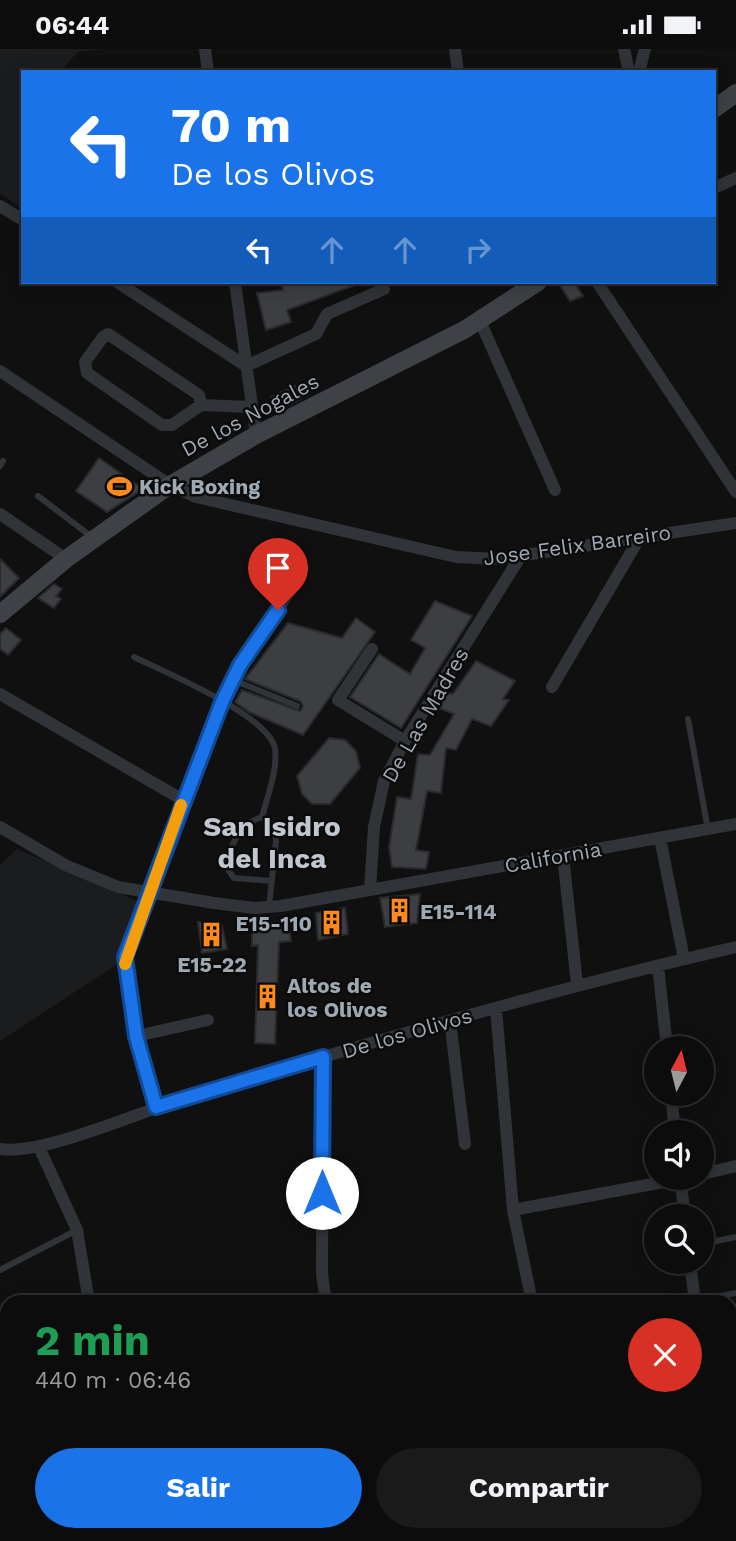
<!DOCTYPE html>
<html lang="es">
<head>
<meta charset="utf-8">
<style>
  body { margin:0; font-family:"Work Sans",sans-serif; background:#1a1a1b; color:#f1f3f6; height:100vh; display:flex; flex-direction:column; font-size:26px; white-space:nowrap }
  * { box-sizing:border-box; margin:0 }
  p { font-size:23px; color:#9a9b9d }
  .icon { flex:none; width:38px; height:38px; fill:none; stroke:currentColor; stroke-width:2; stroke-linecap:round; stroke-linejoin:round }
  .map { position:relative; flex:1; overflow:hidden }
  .panel { position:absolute; left:0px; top:1246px; width:737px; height:247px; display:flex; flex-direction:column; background:#0c0c0d; border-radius:21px 21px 0 0; box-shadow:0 4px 18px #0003,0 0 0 2px #2c2c2e }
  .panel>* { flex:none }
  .banner { position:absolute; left:21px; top:21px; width:695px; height:214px; border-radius:0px; box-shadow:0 4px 18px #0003,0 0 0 2px #2c2c2e; background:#1a73e8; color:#fff; overflow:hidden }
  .needle { width:46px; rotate:7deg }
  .buttons { position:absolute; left:644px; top:987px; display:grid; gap:14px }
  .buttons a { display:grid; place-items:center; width:70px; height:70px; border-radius:50%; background:#0c0c0d; box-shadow:0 4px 18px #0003,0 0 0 2px #2c2c2e; font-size:35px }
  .pin { position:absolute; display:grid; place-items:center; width:60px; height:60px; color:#fff; margin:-72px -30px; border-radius:50% 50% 50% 0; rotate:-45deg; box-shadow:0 0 7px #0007 }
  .pin .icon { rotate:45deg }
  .me { position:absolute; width:77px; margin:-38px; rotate:0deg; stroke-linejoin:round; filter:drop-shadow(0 0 5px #0008) }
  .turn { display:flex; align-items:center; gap:24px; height:147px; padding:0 35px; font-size:32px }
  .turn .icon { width:91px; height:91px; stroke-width:2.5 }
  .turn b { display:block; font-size:49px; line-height:60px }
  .lanes { display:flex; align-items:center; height:66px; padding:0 35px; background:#0003; justify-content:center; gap:35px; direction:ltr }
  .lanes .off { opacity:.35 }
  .round { display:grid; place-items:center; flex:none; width:74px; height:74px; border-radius:37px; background:#1a1a1b }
  .headline { display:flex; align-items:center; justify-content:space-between; height:119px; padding:0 35px }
  h1 { font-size:42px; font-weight:700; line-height:52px; color:#1e9e55 }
  .action { display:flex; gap:14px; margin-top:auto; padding:14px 35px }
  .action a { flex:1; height:80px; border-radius:42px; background:#1a73e8; color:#fff; font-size:28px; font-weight:700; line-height:80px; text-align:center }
  .action a+a { background:#1a1a1b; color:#f1f3f6 }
  .status { display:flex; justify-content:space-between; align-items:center; height:49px; padding:0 35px; background:#0c0c0d; direction:ltr }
  .status svg { height:19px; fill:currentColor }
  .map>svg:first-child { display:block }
</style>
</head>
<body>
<div class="status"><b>06:44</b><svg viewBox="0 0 49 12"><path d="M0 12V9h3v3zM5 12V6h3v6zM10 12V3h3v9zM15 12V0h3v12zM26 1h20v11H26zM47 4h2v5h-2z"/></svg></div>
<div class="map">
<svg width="736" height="1492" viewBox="0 0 736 1492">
  <rect width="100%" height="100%" fill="#101011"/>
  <path fill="#1b1c1e" d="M 0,0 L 105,0 L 78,3 L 59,23 L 23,23 L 23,160 L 0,145 Z
    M 17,800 L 137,852 L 116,916 L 0,992 L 0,816 Z"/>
  <path fill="#3c3e42" stroke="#292a2e" stroke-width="2" d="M 281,233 L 358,233 L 358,235 L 287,261 L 291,273 L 266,281 L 257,244 L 283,241 Z
    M 558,233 L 574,233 L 583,247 L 570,252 Z
    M 295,337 L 301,350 L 278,362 L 271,348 Z
    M 99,409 L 143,440 L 107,463 L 76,442 Z
    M 0,510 L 19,529 L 0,548 Z
    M 54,535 L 62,540 L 56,547 L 61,550 L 54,559 L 38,549 Z
    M 435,552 L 472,567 L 401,679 L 350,648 L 379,605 L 410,625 L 425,599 L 411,591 Z
    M 356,569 L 375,583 L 303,686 L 249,663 L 235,653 L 242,641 L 300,662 L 303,657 L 300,652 L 245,630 L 288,574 L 342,589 Z
    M 6,579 L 21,591 L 8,606 L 0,600 L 0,585 Z
    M 476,612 L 515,632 L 503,650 L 509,651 L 491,677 L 472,670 L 456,701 L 446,699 L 441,744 L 427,742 L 416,801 L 429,803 L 426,820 L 392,818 L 389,798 L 397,748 L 411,750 L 418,705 L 430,706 L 454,665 L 436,658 L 445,644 L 453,645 Z
    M 329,689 L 345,691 L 356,702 L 360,719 L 330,755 L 312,755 L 302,745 L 297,727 Z
    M 420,845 L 417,874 L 385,878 L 380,849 Z
    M 345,859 L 348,885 L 318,891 L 316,864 Z
    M 198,873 L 221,873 L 227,900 L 202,904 Z
    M 288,873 L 291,892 L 279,893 L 275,995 L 255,994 L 258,896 L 252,897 L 252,874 Z"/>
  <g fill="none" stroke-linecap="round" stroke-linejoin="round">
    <path stroke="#303337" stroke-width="6" d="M 0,417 L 3,412
      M 38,447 L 92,488
      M 134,608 C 165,623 270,667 275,700 C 278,721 267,748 262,768 L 275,782 L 276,792 L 269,858
      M 233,631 L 297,657
      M 688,670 L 708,781
      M 262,768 C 238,776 230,796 227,819 L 234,829 L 272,832
      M 702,1195 L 736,1188
      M 0,1221 L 77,1181
      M 695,1252 L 736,1244"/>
    <path stroke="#303337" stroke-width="12" d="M 205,0 L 208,23
      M 455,0 L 458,23
      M 624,0 L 629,23
      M 639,23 L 645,0
      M 714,139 L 736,129
      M 0,157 L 23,171
      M 117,233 L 246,317 L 316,285 L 327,265 L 384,240 L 383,233
      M 235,233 L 256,386
      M 597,233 L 736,443
      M 480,272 L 555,441
      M 0,322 L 170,436 L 196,448 L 456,508 L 499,510 L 736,474
      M 201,356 L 199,346 L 108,285 L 103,288 L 85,313 L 87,324 L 162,376 L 172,376 L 201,356 L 250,358
      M 0,465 L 66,510
      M 372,600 L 338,651 L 405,692
      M 552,638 L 640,488
      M 0,645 L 183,751
      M 0,778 L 65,816 L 118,838 L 214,854 L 255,859 L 281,857 L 736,775
      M 660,789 L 684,910
      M 563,807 L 577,935
      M 370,841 L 374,778 L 384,732 L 405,692 L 522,505
      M 658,917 L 667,999
      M 496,959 L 513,1161 L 532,1253
      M 450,972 L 465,1095
      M 137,987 L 208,971
      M 323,1008 L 322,1225 L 326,1253
      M 671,1045 L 675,1083
      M 156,1057 L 137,987 L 125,908 L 222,653 L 240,616 L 290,542
      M 39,1098 L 77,1181 L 89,1253
      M 0,1100 C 42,1107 142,1062 188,1048 C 369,994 551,940 736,898
      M 702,1125 L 736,1117
      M 680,1129 L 685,1167
      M 513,1161 L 685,1129
      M 690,1213 L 695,1253
      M 730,1367 L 736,1367"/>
    <path stroke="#3e4247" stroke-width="18" d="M 714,60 L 736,44
      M 0,565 L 66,510 L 170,436 L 256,386 L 464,281 L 538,233"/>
    <path stroke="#4c5056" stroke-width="19" d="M 0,1434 L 7,1440
      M 0,1464 L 7,1472
      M 18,1486 L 23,1492
      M 53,1486 L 60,1492"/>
  </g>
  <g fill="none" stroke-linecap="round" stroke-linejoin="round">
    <defs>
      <path id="route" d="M 278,561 L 240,616 L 222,653 L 125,908 L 136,987 L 156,1058 L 323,1008 L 322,1144"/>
    </defs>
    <use href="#route" stroke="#114b97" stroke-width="18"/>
    <use href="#route" stroke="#1a73e8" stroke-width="12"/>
    <path stroke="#f59e0b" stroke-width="12" d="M 125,915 L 181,756"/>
  </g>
  <defs>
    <symbol id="stadium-bare" viewBox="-9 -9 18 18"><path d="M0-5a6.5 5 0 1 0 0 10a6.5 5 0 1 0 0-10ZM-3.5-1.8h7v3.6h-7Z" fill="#ff891a" stroke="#0b0b0c" stroke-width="2.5" paint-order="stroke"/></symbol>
    <symbol id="building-bare" viewBox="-9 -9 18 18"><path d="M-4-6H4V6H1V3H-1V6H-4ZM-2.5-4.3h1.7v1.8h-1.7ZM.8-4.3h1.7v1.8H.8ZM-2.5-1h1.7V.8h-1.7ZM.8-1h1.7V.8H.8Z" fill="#ff891a" stroke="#0b0b0c" stroke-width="2.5" paint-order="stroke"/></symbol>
  </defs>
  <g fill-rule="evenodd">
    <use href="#stadium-bare" x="102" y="420" width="35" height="35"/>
    <use href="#building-bare" x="382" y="844" width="35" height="35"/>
    <use href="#building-bare" x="314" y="856" width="35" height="35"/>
    <use href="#building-bare" x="194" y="868" width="35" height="35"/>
    <use href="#building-bare" x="250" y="930" width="35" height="35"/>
  </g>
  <g text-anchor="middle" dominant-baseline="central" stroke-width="5" stroke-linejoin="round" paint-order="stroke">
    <g font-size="21" fill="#9fa9b4" stroke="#0b0b0c">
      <text transform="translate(250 366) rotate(-28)">De los Nogales</text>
      <text transform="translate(577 496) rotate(-8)">Jose Felix Barreiro</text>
      <text transform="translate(425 666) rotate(-60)">De Las Madres</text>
      <text transform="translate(553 808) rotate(-10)">California</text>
      <text transform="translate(407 984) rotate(-16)">De los Olivos</text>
    </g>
    <g font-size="21" font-weight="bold" fill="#9fa9b4" stroke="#0b0b0c" text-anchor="start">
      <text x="139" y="437">Kick Boxing</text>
      <text x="420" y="862">E15-114</text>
      <text x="312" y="874" text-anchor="end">E15-110</text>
      <text x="212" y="915" text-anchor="middle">E15-22</text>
      <text x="287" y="936">Altos de<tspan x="287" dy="24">los Olivos</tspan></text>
    </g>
    <g font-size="28" font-weight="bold" fill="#c1c7d0" stroke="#0b0b0c">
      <text x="272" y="777">San Isidro<tspan x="272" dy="32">del Inca</tspan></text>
    </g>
  </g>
</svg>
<div class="buttons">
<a><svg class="needle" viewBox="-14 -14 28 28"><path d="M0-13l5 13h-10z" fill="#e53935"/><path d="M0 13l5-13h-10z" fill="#9a9b9d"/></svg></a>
<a><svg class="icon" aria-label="sound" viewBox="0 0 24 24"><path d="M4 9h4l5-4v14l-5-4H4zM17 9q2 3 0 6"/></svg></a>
<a><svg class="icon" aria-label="search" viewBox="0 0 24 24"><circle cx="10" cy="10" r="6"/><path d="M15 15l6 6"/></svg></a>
</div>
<div class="pin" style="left:278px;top:561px;background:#d93025"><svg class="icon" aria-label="arrive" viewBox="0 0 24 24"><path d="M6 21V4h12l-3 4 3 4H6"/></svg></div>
<svg class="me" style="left:322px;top:1144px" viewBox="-20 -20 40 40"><circle r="19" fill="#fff"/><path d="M0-13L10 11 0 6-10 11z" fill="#1a73e8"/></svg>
<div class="banner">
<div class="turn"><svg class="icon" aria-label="left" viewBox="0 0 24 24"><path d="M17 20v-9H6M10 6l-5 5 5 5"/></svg><div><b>70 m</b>De los Olivos</div></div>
<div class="lanes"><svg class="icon" aria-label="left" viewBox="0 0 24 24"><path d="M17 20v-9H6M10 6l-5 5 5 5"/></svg><svg class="icon off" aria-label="ahead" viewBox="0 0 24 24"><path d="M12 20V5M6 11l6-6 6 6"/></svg><svg class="icon off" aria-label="ahead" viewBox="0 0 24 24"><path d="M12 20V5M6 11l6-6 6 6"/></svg><svg class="icon off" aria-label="right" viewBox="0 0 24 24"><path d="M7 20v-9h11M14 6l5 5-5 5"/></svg></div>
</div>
<section class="panel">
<div class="headline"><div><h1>2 min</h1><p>440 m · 06:46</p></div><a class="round" style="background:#d93025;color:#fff"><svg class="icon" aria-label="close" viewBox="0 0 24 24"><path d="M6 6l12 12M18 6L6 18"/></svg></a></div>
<div class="action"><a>Salir</a><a>Compartir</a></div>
</section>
</div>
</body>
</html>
